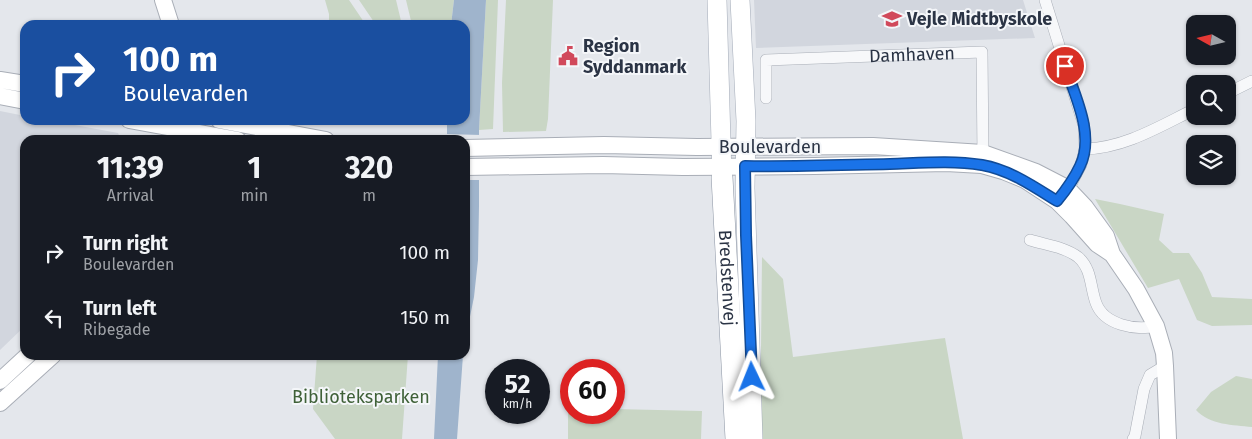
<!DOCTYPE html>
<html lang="en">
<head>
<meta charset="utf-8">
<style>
  body { margin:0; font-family:"Fira Sans",sans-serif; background:#20242c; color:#f1f3f6; height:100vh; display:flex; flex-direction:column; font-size:19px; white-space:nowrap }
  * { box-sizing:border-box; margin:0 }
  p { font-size:16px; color:#9ea1a6 }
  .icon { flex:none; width:28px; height:28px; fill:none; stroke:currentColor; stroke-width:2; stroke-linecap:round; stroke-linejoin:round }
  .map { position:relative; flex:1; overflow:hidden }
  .drawer { position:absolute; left:20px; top:135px; width:450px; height:225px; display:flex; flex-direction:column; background:#171b24; border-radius:15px; box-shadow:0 1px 4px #0004 }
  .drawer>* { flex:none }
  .banner { position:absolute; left:20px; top:20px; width:450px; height:105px; border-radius:15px; box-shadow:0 1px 4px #0004; background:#1a4fa0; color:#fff; overflow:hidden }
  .needle { width:32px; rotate:278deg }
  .tools { position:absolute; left:1186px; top:15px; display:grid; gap:10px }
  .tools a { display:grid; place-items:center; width:50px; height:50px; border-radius:10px; background:#171b24; box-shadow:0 1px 4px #0004; font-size:25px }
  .speed { position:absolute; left:485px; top:359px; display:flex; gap:10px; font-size:25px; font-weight:700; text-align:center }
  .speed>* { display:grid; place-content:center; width:65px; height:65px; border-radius:50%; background:#171b24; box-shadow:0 1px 4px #0004; line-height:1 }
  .speed small { font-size:12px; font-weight:400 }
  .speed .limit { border:8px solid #d22; background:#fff; color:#111 }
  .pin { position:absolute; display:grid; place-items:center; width:42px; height:42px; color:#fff; margin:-21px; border:2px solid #fff; border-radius:50%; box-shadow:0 1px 5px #0007 }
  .me { position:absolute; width:55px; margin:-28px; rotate:358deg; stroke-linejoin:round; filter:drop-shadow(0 0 4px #0008) }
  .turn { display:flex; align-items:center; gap:18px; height:105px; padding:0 20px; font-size:22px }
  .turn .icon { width:65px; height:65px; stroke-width:2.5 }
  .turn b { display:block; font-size:35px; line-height:42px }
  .eta { display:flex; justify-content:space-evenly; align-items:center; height:85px; text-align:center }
  .eta b { font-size:30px; font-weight:700; line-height:35px }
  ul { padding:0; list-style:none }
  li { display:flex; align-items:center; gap:15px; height:65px; padding:0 20px }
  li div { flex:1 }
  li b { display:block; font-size:19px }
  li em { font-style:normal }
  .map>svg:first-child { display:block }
</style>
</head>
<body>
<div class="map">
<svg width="1252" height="439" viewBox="0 0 1252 439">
  <rect width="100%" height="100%" fill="#e4e7ec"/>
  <path fill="#d2d6de" d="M 754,0 L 1023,0 L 1035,38 L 756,48 Z
    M 0,111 L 25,116 L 25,120 L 48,120 L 118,133 L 121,140 L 25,140 L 25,326 L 0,350 Z"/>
  <path fill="#c9d6c5" d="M 325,0 L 349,0 L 366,25 L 329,25 L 329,14 Z
    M 359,0 L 396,0 L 402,25 L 376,25 Z
    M 406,0 L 454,0 L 451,25 L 412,25 Z
    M 486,0 L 498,0 L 493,129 L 479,130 Z
    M 506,0 L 553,0 L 548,119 L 546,131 L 503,132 L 502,83 Z
    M 1095,199 L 1120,204 L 1164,214 L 1159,240 L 1173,253 L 1189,253 L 1202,273 L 1212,297 L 1252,299 L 1252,325 L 1212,326 L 1197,320 L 1179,279 L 1148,288 Z
    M 762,257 L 783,279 L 793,357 L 945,338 L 963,439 L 760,439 Z
    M 317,355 L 408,355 L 402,439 L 335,439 L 313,409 Z
    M 1236,376 L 1252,379 L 1252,427 C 1233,425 1210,425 1196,410 L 1211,392 Z
    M 568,408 L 571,409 L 571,412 L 614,412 L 614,409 L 702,411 L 701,439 L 568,439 Z"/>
  <path fill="#9fb4cc" d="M 454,0 L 486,0 L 479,130 L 479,206 L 478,260 L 474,297 L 465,341 L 465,140 L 447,140 L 447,120 L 465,120 L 465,25 L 451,25 Z
    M 438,355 L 463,355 L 457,439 L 434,439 Z"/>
  <path fill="#e4e7ec" d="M 445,134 L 481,135 L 482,180 L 465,180 L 465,140 L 445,140 Z"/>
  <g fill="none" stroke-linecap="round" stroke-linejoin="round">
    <defs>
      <g id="street">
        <path d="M 1045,0 L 1084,126 L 1085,149 L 1081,165 L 1071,184 L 1063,194"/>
        <path d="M 1228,93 L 1252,81"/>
        <path id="s1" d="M 766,98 L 766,60 L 982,52 L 983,158"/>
        <path d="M 1085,149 C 1125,148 1160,126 1195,109"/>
        <path d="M 1030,240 C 1046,245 1065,247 1078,257 C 1092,269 1090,287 1096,303 C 1104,325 1136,331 1156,326"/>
        <path d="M 1133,439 L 1135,436 L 1144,389 L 1150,375 L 1165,366"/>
      </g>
      <path id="secondary" d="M 163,0 L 171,25
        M 0,80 L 25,84
        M 0,96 L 25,101
        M 129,120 L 238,140
        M 219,120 L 326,140
        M 465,148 L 604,145 L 697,147 L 873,146 L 983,153 L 1036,172 L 1067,188 L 1085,207 L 1106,236 L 1112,254 L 1136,289 L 1156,326 L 1164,353 L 1165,366 L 1168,439
        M 465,167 L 603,165 L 683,167 L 815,166 L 946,163 L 982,165 L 1003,171 L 1025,180 L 1057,201 L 1072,216 L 1097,244 L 1112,254
        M 0,381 L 28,355
        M 0,403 L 53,355"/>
      <path id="primary" d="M 717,0 L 722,177
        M 740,0 L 746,121 L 745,188 L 753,439"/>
      <g id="highway">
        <path id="s2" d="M 722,177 L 736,439"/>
      </g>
    </defs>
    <use href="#street" stroke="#a9aeb7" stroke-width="12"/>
    <use href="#secondary" stroke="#a9aeb7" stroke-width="18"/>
    <use href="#primary" stroke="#a3abb8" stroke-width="20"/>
    <use href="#highway" stroke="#8b94a3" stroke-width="22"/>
    <use href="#street" stroke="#f7f8fa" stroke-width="11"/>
    <use href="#secondary" stroke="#fff" stroke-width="16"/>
    <use href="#primary" stroke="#fff" stroke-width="19"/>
    <use href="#highway" stroke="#fff" stroke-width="21"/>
  </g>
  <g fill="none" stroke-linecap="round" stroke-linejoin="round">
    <defs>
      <path id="route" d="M 752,377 L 746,235 L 745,166 C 793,167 842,165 890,164 C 920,163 952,160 982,165 C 1010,170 1033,186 1057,201 C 1066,190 1074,179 1080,166 C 1095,135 1075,96 1065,66"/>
    </defs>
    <use href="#route" stroke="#114b97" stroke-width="12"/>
    <use href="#route" stroke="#1a73e8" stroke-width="9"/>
  </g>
  <defs>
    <symbol id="school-bare" viewBox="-9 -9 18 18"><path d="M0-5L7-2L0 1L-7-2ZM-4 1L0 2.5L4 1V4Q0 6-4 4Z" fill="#d1495b" stroke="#f4f6f9" stroke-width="2.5" paint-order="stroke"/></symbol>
    <symbol id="civic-bare" viewBox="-9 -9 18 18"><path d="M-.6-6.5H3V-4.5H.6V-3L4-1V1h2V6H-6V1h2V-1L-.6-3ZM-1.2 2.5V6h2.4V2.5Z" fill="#d1495b" stroke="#f4f6f9" stroke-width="2.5" paint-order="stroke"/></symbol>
  </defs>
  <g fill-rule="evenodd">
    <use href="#school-bare" x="878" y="5" width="28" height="28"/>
    <use href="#civic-bare" x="554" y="42" width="28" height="28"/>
  </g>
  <g text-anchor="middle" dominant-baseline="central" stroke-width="4" stroke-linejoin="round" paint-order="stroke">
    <g font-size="18" font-weight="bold" fill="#2b3445" stroke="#f4f6f9" text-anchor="start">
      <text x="907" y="19">Vejle Midtbyskole</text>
      <text x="583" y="46">Region<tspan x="583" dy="21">Syddanmark</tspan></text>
    </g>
    <g font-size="18" fill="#2b3445" stroke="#f4f6f9">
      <text stroke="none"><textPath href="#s1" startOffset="184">Damhaven</textPath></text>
      <text x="770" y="147">Boulevarden</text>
      <text stroke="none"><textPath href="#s2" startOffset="101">Bredstenvej</textPath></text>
    </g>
    <g font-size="18" fill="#3f6138" stroke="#f4f6f9">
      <text x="361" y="397">Biblioteksparken</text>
    </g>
  </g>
</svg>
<div class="tools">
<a><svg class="needle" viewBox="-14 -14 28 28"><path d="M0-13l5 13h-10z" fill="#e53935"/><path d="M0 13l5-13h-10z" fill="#9ea1a6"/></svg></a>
<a><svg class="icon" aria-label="search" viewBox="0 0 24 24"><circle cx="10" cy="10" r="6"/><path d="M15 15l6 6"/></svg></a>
<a><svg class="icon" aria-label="layers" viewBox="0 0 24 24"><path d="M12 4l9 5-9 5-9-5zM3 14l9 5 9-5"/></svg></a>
</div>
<div class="speed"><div>52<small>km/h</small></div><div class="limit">60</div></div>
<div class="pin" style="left:1065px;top:66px;background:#d93025"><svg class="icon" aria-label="arrive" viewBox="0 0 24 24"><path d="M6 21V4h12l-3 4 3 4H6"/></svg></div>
<svg class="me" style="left:752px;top:377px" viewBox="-20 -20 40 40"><path d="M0-17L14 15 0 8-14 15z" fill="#1a73e8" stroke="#fff" stroke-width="4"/></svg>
<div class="banner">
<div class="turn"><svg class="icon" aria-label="right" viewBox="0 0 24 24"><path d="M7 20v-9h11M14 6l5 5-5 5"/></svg><div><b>100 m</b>Boulevarden</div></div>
</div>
<section class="drawer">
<div class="eta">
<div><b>11:39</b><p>Arrival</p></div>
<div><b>1</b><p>min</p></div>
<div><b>320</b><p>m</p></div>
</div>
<ul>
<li><svg class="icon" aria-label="right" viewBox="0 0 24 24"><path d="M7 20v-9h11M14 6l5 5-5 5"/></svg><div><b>Turn right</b><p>Boulevarden</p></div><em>100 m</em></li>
<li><svg class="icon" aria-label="left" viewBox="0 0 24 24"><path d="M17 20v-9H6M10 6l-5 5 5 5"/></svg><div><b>Turn left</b><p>Ribegade</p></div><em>150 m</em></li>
</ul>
</section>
</div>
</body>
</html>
